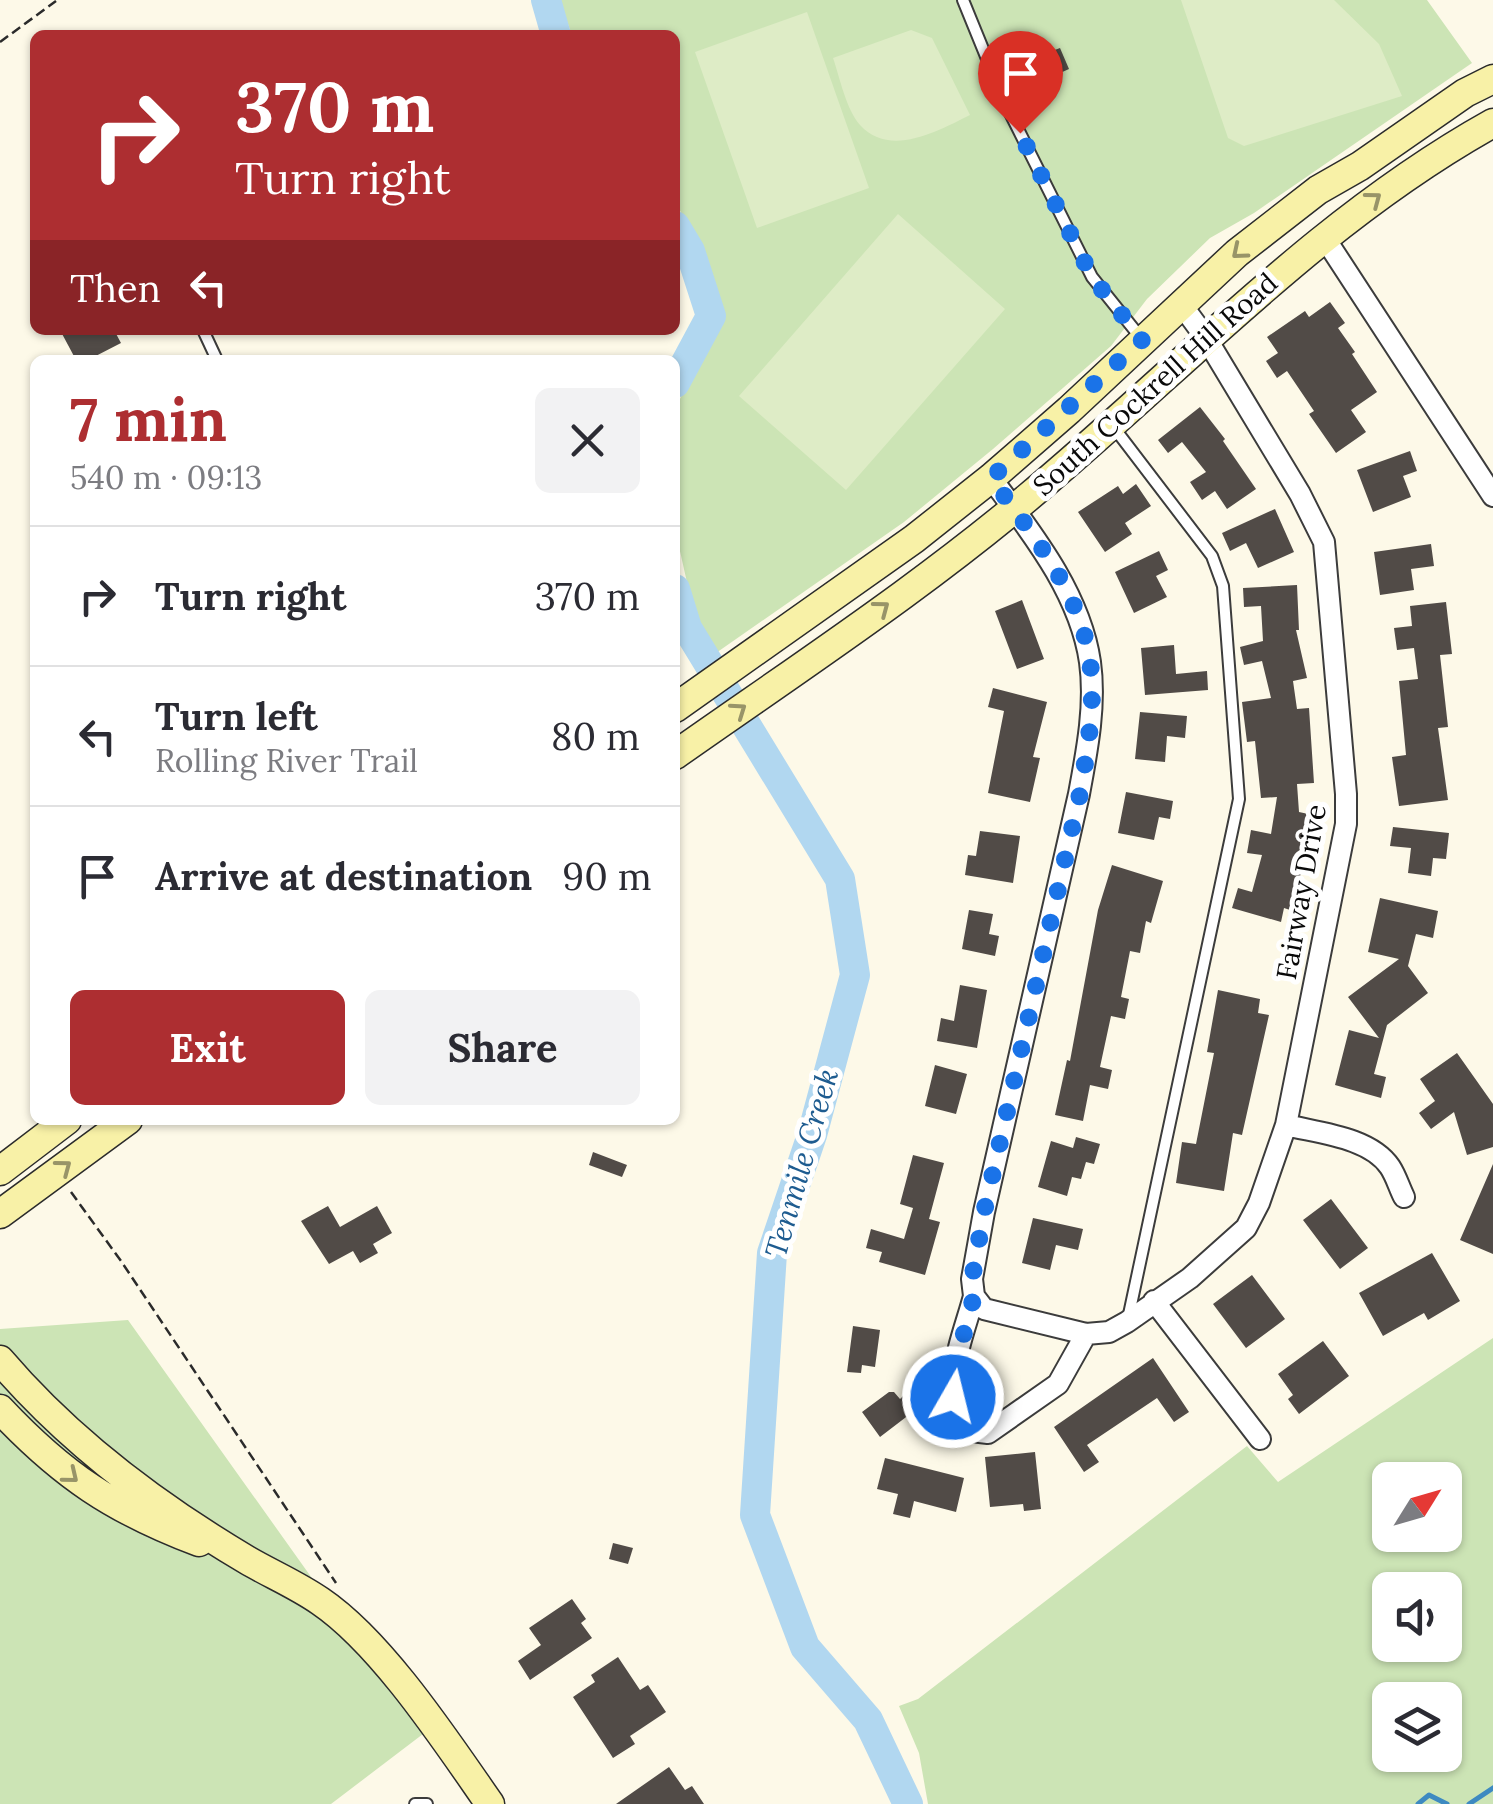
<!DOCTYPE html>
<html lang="en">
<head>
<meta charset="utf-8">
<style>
  body { margin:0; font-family:Lora,serif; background:#f2f2f3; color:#2b2b33; height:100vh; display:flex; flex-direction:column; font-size:38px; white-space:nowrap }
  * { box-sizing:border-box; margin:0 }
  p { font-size:32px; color:#7c7c81 }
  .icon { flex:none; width:55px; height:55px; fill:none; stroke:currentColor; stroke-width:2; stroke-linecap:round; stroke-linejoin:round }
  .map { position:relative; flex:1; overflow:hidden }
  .side { position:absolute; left:30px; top:355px; width:650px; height:770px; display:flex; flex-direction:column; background:#fff; border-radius:15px; box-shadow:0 2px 8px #0004 }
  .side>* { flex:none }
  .banner { position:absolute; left:30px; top:30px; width:650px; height:305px; border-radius:15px; box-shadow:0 2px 8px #0004; background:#ad2e31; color:#fff; overflow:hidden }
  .needle { width:65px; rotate:53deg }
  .controls { position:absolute; left:1372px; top:1462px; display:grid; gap:20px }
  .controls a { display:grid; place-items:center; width:90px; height:90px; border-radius:15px; background:#fff; box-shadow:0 2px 8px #0004; font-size:50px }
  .pin { position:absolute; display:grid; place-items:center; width:85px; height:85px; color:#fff; margin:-102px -42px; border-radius:50% 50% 50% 0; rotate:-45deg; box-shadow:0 0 10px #0007 }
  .pin .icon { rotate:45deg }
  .me { position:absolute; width:110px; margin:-55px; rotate:8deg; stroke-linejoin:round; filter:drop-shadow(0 0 8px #0008) }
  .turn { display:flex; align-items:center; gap:35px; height:210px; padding:0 40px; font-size:45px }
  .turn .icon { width:130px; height:130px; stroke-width:2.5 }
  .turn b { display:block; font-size:70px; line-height:85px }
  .then { display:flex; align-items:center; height:95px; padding:0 40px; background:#0003; gap:20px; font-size:38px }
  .round { display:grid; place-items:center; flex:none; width:105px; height:105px; border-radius:15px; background:#f2f2f3 }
  .head { display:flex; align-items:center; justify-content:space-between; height:170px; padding:0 40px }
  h1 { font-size:60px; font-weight:700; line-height:75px; color:#ad2e31 }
  .cta { display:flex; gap:20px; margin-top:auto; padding:20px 40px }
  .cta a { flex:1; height:115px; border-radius:15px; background:#ad2e31; color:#fff; font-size:40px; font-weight:700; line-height:115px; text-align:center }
  .cta a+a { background:#f2f2f3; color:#2b2b33 }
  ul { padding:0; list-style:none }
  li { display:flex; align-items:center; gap:30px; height:140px; padding:0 40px; border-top:2px solid #e1e1e2 }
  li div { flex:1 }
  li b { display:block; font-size:38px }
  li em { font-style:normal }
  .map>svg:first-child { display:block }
</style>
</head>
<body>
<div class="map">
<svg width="1493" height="1804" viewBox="0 0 1493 1804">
  <rect width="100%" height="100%" fill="#fdf9e8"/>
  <path fill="#cce4b5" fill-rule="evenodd" d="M 559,0 L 1427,0 L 1472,63 L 1254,213 L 1210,238 L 1147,299 L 1111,346 L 993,449 L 904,522 L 716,653 L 695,618 L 675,529 L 675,409 L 720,318 L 700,249 L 675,201 L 675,35 L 572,35 Z
    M 128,1320 L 423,1734 L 331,1804 L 0,1804 L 0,1329 Z
    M 1493,1338 L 1493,1804 L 928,1804 L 919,1753 L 899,1706 L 918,1699 L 1247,1446 L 1278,1482 ZM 1445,1480 L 1445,1535 L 1390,1535 L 1390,1480 ZM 1390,1590 L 1445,1590 L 1445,1645 L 1390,1645 ZM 1390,1700 L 1445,1700 L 1445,1755 L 1390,1755 Z"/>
  <path fill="#deecc6" d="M 1181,0 L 1334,0 L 1379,44 L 1402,96 L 1244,146 L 1228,138 Z
    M 807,12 L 869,188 L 757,228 L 695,52 Z
    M 911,30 L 932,38 L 970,115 C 938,131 890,158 860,125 C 846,109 840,78 833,58 Z
    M 898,214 L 1005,309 L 846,490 L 739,396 Z"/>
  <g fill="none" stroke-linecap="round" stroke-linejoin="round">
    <path stroke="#3e8ac1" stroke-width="5" d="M 1418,1804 L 1429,1795 L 1447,1804
      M 1469,1804 L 1493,1788"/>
    <path stroke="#b1d7f0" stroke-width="30" d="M 546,0 L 556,35
      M 675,226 L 690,251 L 711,316 L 675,383
      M 675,589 L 687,628 L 840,879 L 855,975 L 812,1135 L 772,1253 L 755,1515 L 805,1647 L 868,1720 L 908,1804"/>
  </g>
  <path fill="#514b47" d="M 1060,48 L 1069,69 L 1049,78 L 1039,56 Z
    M 1330,302 L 1345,323 L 1338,328 L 1355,352 L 1352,354 L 1377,392 L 1351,410 L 1366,432 L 1336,453 L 1309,414 L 1314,411 L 1287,371 L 1277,378 L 1266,361 L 1278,353 L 1267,337 L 1305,311 L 1309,317 Z
    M 60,330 L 114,330 L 121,343 L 88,360 L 76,360 Z
    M 1200,407 L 1225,439 L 1223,441 L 1256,489 L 1227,509 L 1215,491 L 1202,500 L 1190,482 L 1206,472 L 1182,442 L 1168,453 L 1158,440 Z
    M 1410,451 L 1417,471 L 1403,476 L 1411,497 L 1373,512 L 1357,470 Z
    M 1136,484 L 1151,506 L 1125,523 L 1132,534 L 1105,552 L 1078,512 L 1118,486 L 1123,494 Z
    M 1275,509 L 1294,552 L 1258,568 L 1246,543 L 1230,551 L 1222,533 Z
    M 1431,544 L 1434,566 L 1411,569 L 1414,590 L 1380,595 L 1374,552 Z
    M 1159,551 L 1168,570 L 1156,576 L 1167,597 L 1134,613 L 1115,572 Z
    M 1297,585 L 1299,630 L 1296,630 L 1307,678 L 1293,681 L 1297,709 L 1309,708 L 1314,783 L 1297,784 L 1299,812 L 1313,815 L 1293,911 L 1284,908 L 1281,922 L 1232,908 L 1238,888 L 1252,892 L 1262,855 L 1247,853 L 1251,830 L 1271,834 L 1277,797 L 1261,798 L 1255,741 L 1247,742 L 1242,702 L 1271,698 L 1262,661 L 1244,665 L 1240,647 L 1263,641 L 1261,606 L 1244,607 L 1243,588 Z
    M 1022,600 L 1044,659 L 1017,669 L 995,611 Z
    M 1446,602 L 1452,654 L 1440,655 L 1448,727 L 1438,728 L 1448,800 L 1399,806 L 1392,757 L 1406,755 L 1399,681 L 1418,679 L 1414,648 L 1397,650 L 1394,628 L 1412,626 L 1410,606 Z
    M 1174,645 L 1176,674 L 1207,671 L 1208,690 L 1145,695 L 1141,648 Z
    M 993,688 L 1047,702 L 1033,757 L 1040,758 L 1030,802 L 988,793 L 1004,711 L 988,707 Z
    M 1140,712 L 1187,716 L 1185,738 L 1167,736 L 1165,762 L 1135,759 Z
    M 1126,792 L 1173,801 L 1170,819 L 1159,817 L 1154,840 L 1118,833 Z
    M 1393,827 L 1449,833 L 1446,859 L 1433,858 L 1431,876 L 1408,873 L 1411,848 L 1390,846 Z
    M 980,831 L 1020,836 L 1013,883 L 965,875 L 968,855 L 976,856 Z
    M 1112,865 L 1163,881 L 1151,923 L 1146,921 L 1140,953 L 1130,951 L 1121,997 L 1129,999 L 1125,1019 L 1111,1016 L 1100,1067 L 1112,1070 L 1108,1089 L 1090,1085 L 1083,1121 L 1055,1115 L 1067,1060 L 1070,1061 L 1098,910 Z
    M 1380,898 L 1438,911 L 1433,938 L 1416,934 L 1408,966 L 1428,993 L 1387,1025 L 1374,1074 L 1386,1077 L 1381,1098 L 1335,1085 L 1349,1030 L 1379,1038 L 1348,997 L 1399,959 L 1368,952 Z
    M 969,910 L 993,914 L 989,934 L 999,936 L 995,956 L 962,949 Z
    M 960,985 L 987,990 L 977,1048 L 937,1041 L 941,1018 L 954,1021 Z
    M 1218,990 L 1260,999 L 1258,1013 L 1269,1015 L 1242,1135 L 1233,1133 L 1224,1191 L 1176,1183 L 1182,1142 L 1196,1144 L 1214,1053 L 1207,1052 Z
    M 1457,1053 L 1493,1104 L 1493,1147 L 1467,1155 L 1454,1112 L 1431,1129 L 1419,1113 L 1435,1101 L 1420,1079 Z
    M 935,1065 L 967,1074 L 956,1114 L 925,1106 Z
    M 1076,1137 L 1100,1144 L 1094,1164 L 1086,1162 L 1081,1179 L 1072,1177 L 1067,1196 L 1038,1187 L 1051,1141 L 1073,1148 Z
    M 593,1152 L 627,1165 L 622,1177 L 589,1165 Z
    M 913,1155 L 944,1163 L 929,1219 L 940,1222 L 925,1275 L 879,1262 L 882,1252 L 866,1248 L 871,1229 L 904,1239 L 913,1208 L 900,1204 Z
    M 1493,1164 L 1493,1254 L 1460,1240 Z
    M 1331,1199 L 1368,1248 L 1340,1269 L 1303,1220 Z
    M 328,1206 L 340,1227 L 377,1206 L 392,1233 L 373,1244 L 378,1253 L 360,1263 L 353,1251 L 329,1264 L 301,1221 Z
    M 1033,1218 L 1083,1229 L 1078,1250 L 1056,1245 L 1050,1270 L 1022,1263 Z
    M 1432,1253 L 1460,1301 L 1428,1320 L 1424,1313 L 1383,1336 L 1359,1293 Z
    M 1252,1275 L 1285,1319 L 1246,1348 L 1213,1304 Z
    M 853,1326 L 880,1330 L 875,1367 L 862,1365 L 861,1373 L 847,1372 Z
    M 1323,1341 L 1349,1376 L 1299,1414 L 1288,1399 L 1293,1395 L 1278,1374 Z
    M 1153,1358 L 1189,1412 L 1174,1422 L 1157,1398 L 1087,1445 L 1099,1462 L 1084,1472 L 1054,1427 Z
    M 889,1392 L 894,1392 L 900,1399 L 903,1396 L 914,1411 L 880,1437 L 862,1412 Z
    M 1035,1452 L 1041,1509 L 1024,1511 L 1023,1504 L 990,1507 L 985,1457 Z
    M 885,1458 L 964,1478 L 956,1512 L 914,1501 L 910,1518 L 893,1514 L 898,1494 L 877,1489 Z
    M 613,1543 L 633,1548 L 628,1564 L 609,1559 Z
    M 572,1599 L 586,1619 L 581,1623 L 592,1638 L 530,1680 L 518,1661 L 541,1645 L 529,1628 Z
    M 618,1657 L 640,1690 L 648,1685 L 666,1712 L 630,1736 L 635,1744 L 613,1758 L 573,1697 L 595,1682 L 591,1675 Z
    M 669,1767 L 685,1790 L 692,1786 L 704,1804 L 616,1804 Z"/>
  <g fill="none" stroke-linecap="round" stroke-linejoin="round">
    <defs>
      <path id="service" d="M 963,0 L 1005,103 L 1092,277 L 1141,338
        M 203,330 L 217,360
        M 1112,425 L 1212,556 L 1223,586 L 1239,799 L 1128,1319
        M 415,1804 L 427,1804"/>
      <path id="minor" d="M 1324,237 L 1493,496
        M 991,478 C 1031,532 1080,593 1090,662 C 1096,705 1087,751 1079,794 L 984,1212 L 972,1279 L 974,1296 L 984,1309 L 1086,1334 L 1109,1332 L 1127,1322 L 1190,1278 L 1246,1228 L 1259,1203 L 1286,1125 L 1346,824 L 1346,794 L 1324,542 L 1300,494 L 1206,338 L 1181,304
        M 1286,1125 C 1318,1133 1370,1137 1390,1167 C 1396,1176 1399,1187 1404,1197
        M 974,1296 C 962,1341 937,1392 971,1431 L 988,1433 L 1058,1384 L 1086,1334
        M 1154,1301 L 1260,1439"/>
      <path id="secondary" d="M 675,708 L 914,539 L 991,478 L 1069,410 L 1237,253 L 1318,190 L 1360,166 L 1465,93 L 1493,79
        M 675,755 C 800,667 930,582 1046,482 C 1192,358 1324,217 1493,123
        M 0,1171 L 67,1120
        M 0,1214 L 128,1120
        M 0,1360 C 69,1441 156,1506 247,1560 C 271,1574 297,1585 320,1601 C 382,1643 446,1741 490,1804
        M 0,1409 C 62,1475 114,1510 199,1542"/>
    </defs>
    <use href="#service" stroke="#3c3c3c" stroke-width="14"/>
    <use href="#minor" stroke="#3c3c3c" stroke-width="24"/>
    <use href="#secondary" stroke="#2b2b2b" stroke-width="31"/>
    <path stroke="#2b2b2b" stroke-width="2.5" stroke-dasharray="10 5" stroke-linecap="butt" d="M 0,42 L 56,1
      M 71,1192 L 121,1261 L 336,1583"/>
    <use href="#service" stroke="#fff" stroke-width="10"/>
    <use href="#minor" stroke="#fff" stroke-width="20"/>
    <use href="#secondary" stroke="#f8f1a7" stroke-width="28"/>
  </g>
  <defs><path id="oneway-chevron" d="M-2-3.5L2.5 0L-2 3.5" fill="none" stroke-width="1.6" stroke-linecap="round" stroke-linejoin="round" transform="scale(2.5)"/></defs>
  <g stroke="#989468">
    <use href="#oneway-chevron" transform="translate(1374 199) rotate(-37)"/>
    <use href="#oneway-chevron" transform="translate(1239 252) rotate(140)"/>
    <use href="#oneway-chevron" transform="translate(882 608) rotate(-37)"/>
    <use href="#oneway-chevron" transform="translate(739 710) rotate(-35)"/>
    <use href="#oneway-chevron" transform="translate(64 1167) rotate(-37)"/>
    <use href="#oneway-chevron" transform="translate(71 1476) rotate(39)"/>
  </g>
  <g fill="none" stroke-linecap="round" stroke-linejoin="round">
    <path stroke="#1a73e8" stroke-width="18" stroke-dasharray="0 32.4" d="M 953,1397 L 952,1378 L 974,1296 L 972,1279 L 984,1212 L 1080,794 C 1087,751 1096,705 1090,662 C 1081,593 1031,532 991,478 L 1142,340 L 1092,277 L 1020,133"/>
  </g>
  <g text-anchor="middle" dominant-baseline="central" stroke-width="10" stroke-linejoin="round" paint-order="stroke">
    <g font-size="28" fill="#090909" stroke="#fff">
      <text transform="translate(1155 384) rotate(-42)">South Cockrell Hill Road</text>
      <text transform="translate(1301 892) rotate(-80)">Fairway Drive</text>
    </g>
    <g font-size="30" font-style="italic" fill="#1e5c90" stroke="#fff">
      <text transform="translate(801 1163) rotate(-74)">Tenmile Creek</text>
    </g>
  </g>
</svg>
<div class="controls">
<a><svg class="needle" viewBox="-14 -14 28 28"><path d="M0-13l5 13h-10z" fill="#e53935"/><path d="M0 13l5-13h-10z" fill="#7c7c81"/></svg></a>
<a><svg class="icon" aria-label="sound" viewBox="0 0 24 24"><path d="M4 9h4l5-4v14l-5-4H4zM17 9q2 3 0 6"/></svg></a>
<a><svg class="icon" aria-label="layers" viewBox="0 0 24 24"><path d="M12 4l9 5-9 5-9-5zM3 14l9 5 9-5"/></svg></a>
</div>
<div class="pin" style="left:1020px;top:133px;background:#d93025"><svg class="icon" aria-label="arrive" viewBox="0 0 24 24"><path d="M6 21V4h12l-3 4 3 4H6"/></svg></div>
<svg class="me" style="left:953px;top:1397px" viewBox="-20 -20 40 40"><circle r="17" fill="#1a73e8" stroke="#fff" stroke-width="3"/><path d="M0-11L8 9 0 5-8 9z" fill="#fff"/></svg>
<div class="banner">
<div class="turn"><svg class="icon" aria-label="right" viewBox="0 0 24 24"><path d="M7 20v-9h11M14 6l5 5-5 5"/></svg><div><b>370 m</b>Turn right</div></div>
<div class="then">Then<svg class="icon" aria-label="left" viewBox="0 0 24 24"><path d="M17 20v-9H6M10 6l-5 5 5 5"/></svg></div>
</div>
<section class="side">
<div class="head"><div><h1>7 min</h1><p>540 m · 09:13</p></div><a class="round"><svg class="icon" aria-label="close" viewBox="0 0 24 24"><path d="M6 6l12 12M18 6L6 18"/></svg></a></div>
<ul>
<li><svg class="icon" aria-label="right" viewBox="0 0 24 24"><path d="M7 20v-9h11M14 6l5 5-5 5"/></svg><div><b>Turn right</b></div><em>370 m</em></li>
<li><svg class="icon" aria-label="left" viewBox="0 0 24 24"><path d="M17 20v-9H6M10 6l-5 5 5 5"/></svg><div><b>Turn left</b><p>Rolling River Trail</p></div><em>80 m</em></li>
<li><svg class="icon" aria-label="arrive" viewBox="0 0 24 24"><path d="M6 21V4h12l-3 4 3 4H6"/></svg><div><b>Arrive at destination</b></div><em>90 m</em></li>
</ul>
<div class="cta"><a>Exit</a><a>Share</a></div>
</section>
</div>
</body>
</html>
